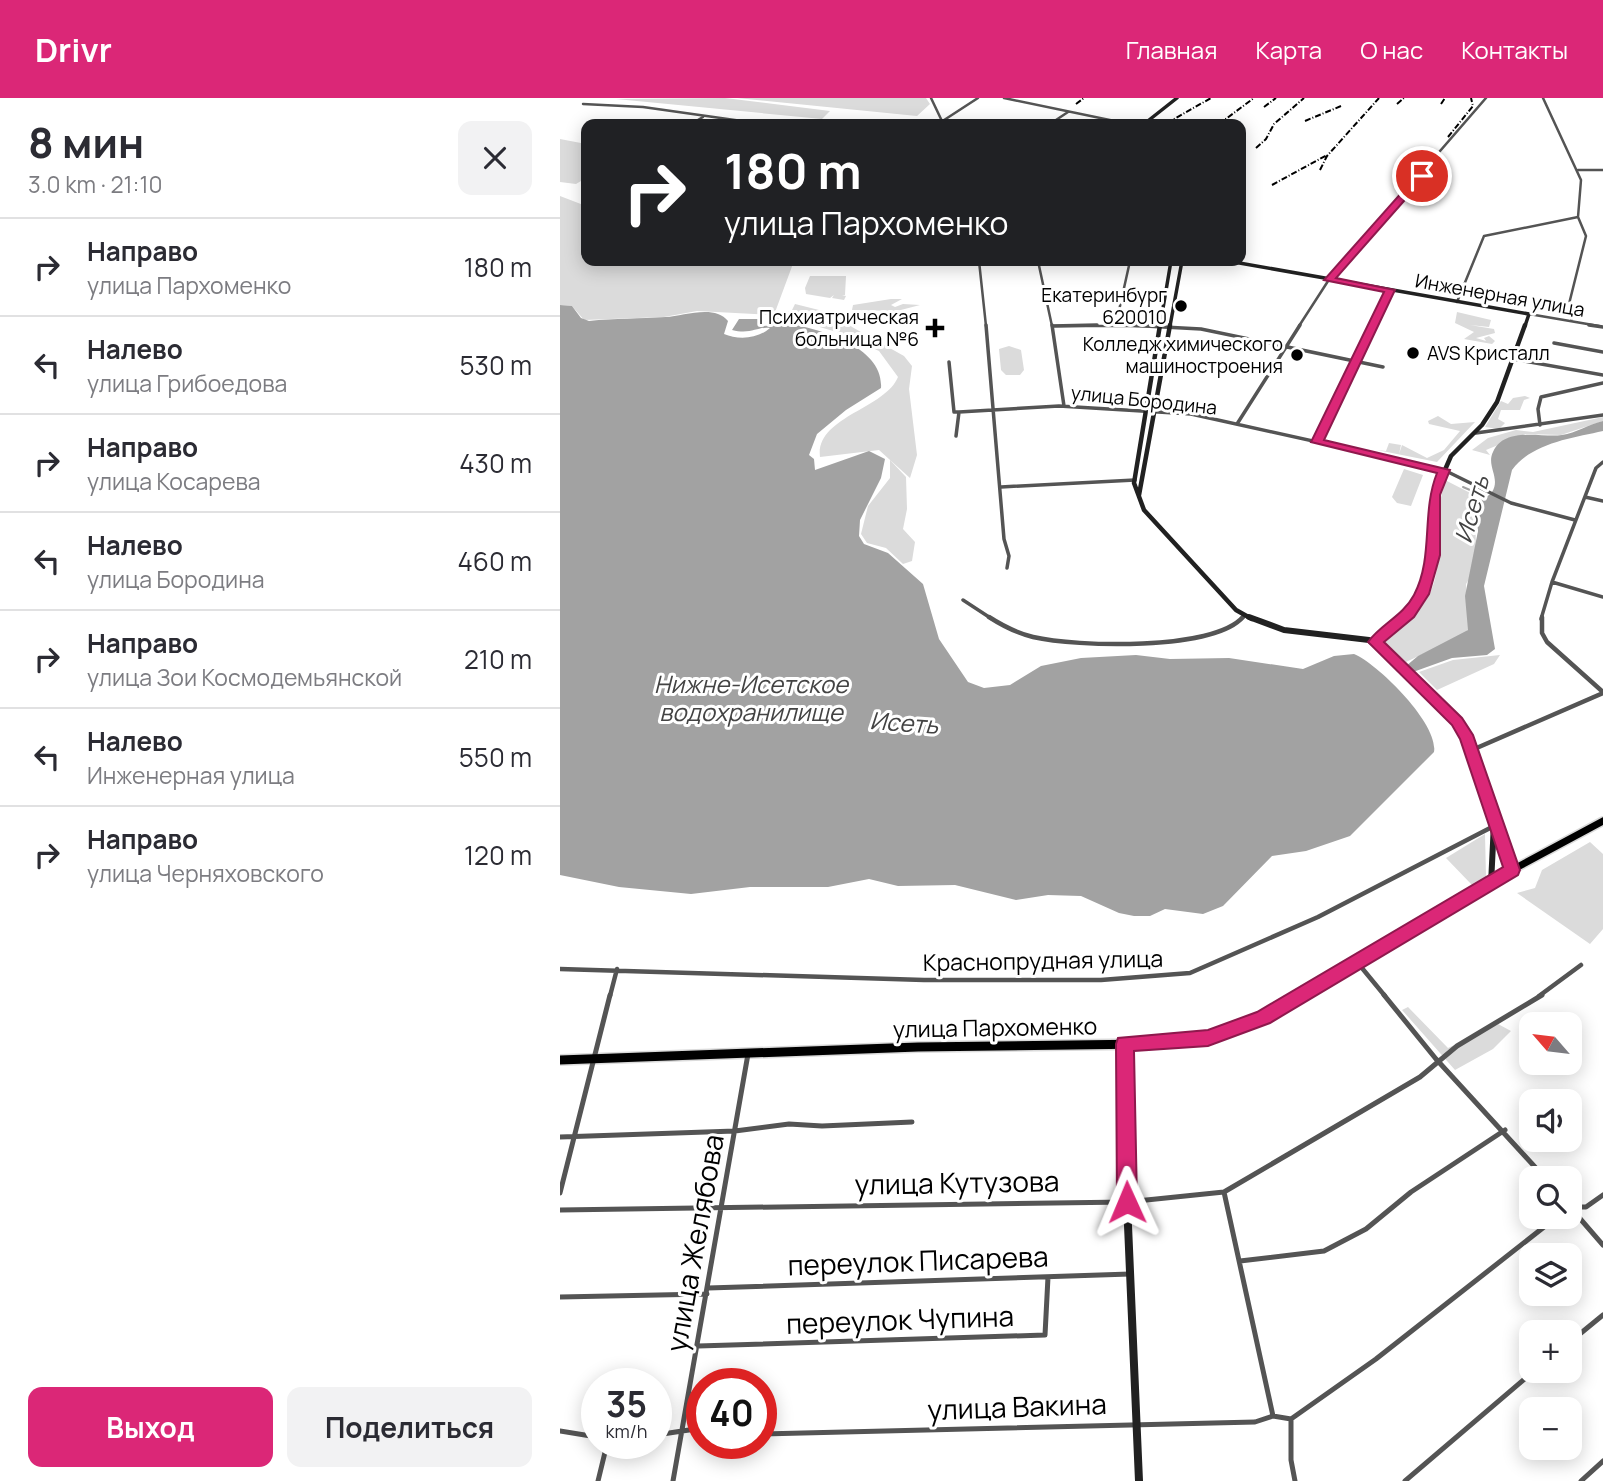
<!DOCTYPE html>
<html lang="ru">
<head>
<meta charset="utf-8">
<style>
  body { margin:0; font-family:Manrope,sans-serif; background:#f2f2f3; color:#2b2b33; height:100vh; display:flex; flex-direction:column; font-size:26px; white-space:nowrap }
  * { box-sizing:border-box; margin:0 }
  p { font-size:23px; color:#7c7c81 }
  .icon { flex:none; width:38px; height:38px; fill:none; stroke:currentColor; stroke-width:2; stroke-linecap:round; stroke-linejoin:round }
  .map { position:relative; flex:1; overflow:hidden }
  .side { display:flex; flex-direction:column; background:#fff; width:560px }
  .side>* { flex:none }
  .top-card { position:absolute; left:21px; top:21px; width:665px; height:147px; border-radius:14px; box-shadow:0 4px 18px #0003; background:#202124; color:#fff; overflow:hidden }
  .needle { width:46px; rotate:298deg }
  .tools { position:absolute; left:959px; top:914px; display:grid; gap:14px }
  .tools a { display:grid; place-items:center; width:63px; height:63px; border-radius:14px; background:#fff; box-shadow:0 4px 18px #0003; font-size:35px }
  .speed { position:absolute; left:21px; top:1270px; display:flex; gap:14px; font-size:35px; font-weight:700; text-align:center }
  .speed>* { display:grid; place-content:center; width:91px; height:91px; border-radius:50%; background:#fff; box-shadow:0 4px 18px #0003; line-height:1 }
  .speed small { font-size:18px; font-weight:400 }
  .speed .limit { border:10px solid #d22; background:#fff; color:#111 }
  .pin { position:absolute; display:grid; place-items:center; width:60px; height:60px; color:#fff; margin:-30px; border:4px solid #fff; border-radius:50%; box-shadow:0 2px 7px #0007 }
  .me { position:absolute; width:77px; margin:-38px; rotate:359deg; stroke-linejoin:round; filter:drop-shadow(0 0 5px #0008) }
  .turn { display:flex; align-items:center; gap:24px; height:147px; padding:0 28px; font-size:32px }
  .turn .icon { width:91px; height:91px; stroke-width:2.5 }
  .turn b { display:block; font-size:49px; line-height:60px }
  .round { display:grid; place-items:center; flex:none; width:74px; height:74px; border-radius:14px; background:#f2f2f3 }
  .summary { display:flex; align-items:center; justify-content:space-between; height:119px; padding:0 28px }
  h1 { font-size:42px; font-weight:700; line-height:52px }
  .button { display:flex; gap:14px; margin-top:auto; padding:14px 28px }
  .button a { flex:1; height:80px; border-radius:14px; background:#db2777; color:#fff; font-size:28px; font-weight:700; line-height:80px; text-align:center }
  .button a+a { background:#f2f2f3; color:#2b2b33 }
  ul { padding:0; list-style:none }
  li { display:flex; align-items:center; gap:21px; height:98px; padding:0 28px; border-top:2px solid #e1e1e2 }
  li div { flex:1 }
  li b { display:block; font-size:26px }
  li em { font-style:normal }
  header { display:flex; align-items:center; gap:42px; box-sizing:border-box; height:98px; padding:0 35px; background:#db2777; color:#fff }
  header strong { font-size:33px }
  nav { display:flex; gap:38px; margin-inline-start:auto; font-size:24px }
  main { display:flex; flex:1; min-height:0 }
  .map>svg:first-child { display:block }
</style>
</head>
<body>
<header>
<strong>Drivr</strong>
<nav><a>Главная</a><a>Карта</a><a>О нас</a><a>Контакты</a></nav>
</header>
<main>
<section class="side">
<div class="summary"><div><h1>8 мин</h1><p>3.0 km · 21:10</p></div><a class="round"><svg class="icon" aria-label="close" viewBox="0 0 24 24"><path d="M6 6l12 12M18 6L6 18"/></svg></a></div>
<ul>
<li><svg class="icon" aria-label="right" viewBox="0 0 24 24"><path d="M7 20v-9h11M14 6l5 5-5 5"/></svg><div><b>Направо</b><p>улица Пархоменко</p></div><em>180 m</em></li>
<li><svg class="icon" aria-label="left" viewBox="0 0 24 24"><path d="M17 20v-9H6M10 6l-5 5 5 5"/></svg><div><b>Налево</b><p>улица Грибоедова</p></div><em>530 m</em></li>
<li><svg class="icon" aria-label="right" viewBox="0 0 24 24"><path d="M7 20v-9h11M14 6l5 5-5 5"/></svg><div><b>Направо</b><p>улица Косарева</p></div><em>430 m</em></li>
<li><svg class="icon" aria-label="left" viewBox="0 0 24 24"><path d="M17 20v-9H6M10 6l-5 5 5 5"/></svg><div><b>Налево</b><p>улица Бородина</p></div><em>460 m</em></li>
<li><svg class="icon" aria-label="right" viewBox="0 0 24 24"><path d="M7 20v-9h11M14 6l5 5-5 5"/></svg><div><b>Направо</b><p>улица Зои Космодемьянской</p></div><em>210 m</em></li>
<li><svg class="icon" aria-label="left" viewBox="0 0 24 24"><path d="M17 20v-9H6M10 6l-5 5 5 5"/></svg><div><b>Налево</b><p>Инженерная улица</p></div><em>550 m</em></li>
<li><svg class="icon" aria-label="right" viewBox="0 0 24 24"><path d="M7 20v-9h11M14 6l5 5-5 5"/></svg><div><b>Направо</b><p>улица Черняховского</p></div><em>120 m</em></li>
</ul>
<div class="button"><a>Выход</a><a>Поделиться</a></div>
</section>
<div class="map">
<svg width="1043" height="1383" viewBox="0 0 1043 1383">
  <rect width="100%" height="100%" fill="#fff"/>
  <path fill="#dbdbdb" d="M 165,0 L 270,13 L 262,21 L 56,1 Z
    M 177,0 L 366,0 L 370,6 L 357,18 Z
    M 0,41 L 26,46 L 26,80 L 16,86 L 0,84 Z
    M 0,98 L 26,108 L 26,163 L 234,163 L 214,217 L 137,213 L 104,219 L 24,222 L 12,208 L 0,207 Z
    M 250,178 L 286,178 L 285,197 L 282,197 L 286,198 L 284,202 L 272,200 L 274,197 L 270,200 L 246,196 L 245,190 Z
    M 331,201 L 342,201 L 331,207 L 335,209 L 343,206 L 360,207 L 337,213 L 292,212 L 293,207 Z
    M 235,206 L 283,218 L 292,229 L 344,258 L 352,268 L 349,291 L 357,357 L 350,380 L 319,352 L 260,359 C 255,319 325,311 338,279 L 319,253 L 280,235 L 246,225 L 219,223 L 216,219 L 232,212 Z
    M 897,214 L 931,222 L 929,229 L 910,227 L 934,231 L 935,235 L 916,240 L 926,243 L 924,240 L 929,238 L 935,243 L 932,246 L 904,241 L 914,234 L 895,225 Z
    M 449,248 L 461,252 L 464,272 L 460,277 L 446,277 L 441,272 L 439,251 Z
    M 965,298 L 970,300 L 964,302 L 960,312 L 941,312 L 938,321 L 945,325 L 939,331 L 925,329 L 941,303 L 948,306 L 953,300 Z
    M 878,318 L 891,326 L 915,324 L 877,364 L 817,352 L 826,353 L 829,345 L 841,347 L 839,356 L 842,347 L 867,360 L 884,352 L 900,333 L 869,326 L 868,323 Z
    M 1043,319 L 1043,323 L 1001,337 L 965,336 L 926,352 L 930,357 L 912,352 L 928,340 L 956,332 L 973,334 Z
    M 330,362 L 346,379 L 347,411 L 343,431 L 355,444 L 352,463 L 343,466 L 326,450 L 307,445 L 301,436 L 308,408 L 330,380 Z
    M 844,371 L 863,377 L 851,408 L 837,405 L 832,399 Z
    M 885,382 L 920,400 L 915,406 C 914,429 921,466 906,486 L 909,530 L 905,536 L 846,564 L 824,545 L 825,540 C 904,490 865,453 885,382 Z
    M 940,557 L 934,566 L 877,592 L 859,574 L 893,562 Z
    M 925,736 L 926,779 L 912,787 L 886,760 Z
    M 1030,744 L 1043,756 L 1043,831 L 1030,846 L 957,795 L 975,790 L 982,772 Z
    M 848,909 L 888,950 L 938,926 L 951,933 L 933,951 L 895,972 L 842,912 Z"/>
  <path fill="#a2a2a2" d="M 0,207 L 12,208 L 21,220 L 29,223 C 55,220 80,221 106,219 C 123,218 155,206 168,223 L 164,236 C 178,242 198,241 210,230 C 199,228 191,237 172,232 L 179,221 L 204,221 L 203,228 C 213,228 221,225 231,226 C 262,232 324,249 321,290 L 286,312 L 257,336 L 249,357 L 254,361 L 255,372 L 309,353 L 325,361 L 321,380 L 300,422 L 299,438 L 304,446 L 328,455 L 363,486 L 379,541 L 408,584 L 424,590 L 450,587 L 481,568 L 521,560 L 576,557 L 610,561 L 669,560 L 743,571 L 774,558 L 794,556 C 818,566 879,626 874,654 L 790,738 L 746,753 L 712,758 L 663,808 L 643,816 L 605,811 L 590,818 L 574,818 L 559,815 L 521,798 L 488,797 L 456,802 L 395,787 L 338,788 L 309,781 L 268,789 L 190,789 L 131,796 L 59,789 L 0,777 Z
    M 1043,323 L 1043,333 C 1012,340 972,345 952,372 L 924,488 L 935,551 L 927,557 L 892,560 L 853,574 L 846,568 L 858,558 L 908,532 L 905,498 L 918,433 L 915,406 C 920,400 928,400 932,394 C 941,380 926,368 933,354 C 945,328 981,340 1002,337 C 1016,335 1029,326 1043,323 Z"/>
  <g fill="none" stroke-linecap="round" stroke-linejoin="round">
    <path stroke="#a2a2a2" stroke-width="2" d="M 903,389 L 924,398"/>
    <defs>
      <path id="primary-far1" d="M 739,898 L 952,772 L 1043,723"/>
      <path id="primary" d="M 0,962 L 358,949 L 586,946 L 648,940 L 704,919 L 742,897"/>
    </defs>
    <use href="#primary-far1" stroke="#dbdbdb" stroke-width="10"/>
    <use href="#primary" stroke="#dbdbdb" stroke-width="12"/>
    <path stroke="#545454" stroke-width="2.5" d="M 371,0 L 381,21
      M 444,0 L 569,26
      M 983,0 L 1021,82 L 1018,119 L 1026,138 L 1009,206 L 1013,216 L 1011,223
      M 23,6 L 83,9 L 203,26
      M 131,26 L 143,19
      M 378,26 L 418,0
      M 490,26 L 508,14
      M 1018,72 L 1043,72
      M 419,163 L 426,228
      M 478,163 L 492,228
      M 897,204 L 924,138 L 1018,119
      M 969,216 L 1039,228
      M 556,226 L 570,163
      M 492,228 L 596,228
      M 739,228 L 770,180 L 926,0
      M 813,228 L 830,192"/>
    <path stroke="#545454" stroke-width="3.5" d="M 426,227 L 444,441 L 449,458 L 447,470
      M 492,227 L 504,308
      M 566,227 L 641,231 L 823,269
      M 1029,227 L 1043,229
      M 492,228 L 537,227
      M 994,245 L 1043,254
      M 953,261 L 1043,277
      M 389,264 L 394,314 L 399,314 L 396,338
      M 399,314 L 499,308 L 631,316 L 884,372 L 951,405 L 1015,422
      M 677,326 L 740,227
      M 980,327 L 978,311 L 981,299 L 1043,285
      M 916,335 L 1043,317
      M 757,344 L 813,227
      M 441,389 L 575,382
      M 1025,399 L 1043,403
      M 992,484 L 1043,499
      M 403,502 L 432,521
      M 681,521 L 684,518
      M 981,521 L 992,484 L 1036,370 L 1043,364"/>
    <path stroke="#545454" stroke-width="4.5" d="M 429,519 C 443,528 457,535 473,539 C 516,549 653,553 683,519
      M 982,519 L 982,535 L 987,544 L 1043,594
      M 912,652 L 1043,595
      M 797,864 L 825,898
      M 0,871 L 364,882 L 541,882 L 630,875 L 758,819 L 934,728
      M 50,898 L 57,871
      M 979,898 L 1021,867"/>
    <path stroke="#545454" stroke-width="5" d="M 824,897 L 876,961 L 985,1080
      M 0,1039 L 175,1033 L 229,1026 L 262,1028 L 352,1024
      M 664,1094 L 713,1318 L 731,1321 L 731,1362 L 735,1383
      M 0,1095 L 50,897
      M 1010,1109 L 1043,1147
      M 1011,1109 L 1026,1109 L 1043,1097
      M 0,1112 L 567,1104 L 664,1094 L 860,979 L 897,948 L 982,897
      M 680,1163 L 764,1153 L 806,1131 L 851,1094 L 945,1032
      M 148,1190 L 570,1176
      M 0,1199 L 147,1196
      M 1010,1244 L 1043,1217
      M 138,1248 L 485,1237 L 488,1179
      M 731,1321 L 816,1261 L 998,1118
      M 0,1333 L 37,1339
      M 201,1336 L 695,1324 L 713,1318
      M 96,1337 L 142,1330
      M 38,1383 L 47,1346
      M 113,1383 L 188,956
      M 845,1383 L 975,1272
      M 1021,1383 L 1043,1363"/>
    <path stroke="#212121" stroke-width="3.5" d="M 584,26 L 617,0
      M 242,163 L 243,166 L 323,163
      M 668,163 L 969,216 L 965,228
      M 600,228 L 611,163
      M 610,228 L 622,163"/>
    <path stroke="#212121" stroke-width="4.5" d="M 600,227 L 574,385 L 584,412 L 676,512 L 692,521
      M 579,397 L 610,227
      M 843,521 L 862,496 L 873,457 L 874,397 L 891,358 L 922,327 L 937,304 L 965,227"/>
    <path stroke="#212121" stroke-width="6" d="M 689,519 L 724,532 L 809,542 L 847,571 L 908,641 L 952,772
      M 815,544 L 845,519
      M 931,786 L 934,725"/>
    <path stroke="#212121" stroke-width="8" d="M 565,946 L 567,1104 L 579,1383"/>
    <use href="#primary-far1" stroke="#000" stroke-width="7"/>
    <use href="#primary" stroke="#000" stroke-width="9"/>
    <path stroke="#000" stroke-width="2" stroke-dasharray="6 2 1 2" stroke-linecap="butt" d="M 516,6 L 524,0
      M 837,6 L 844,0
      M 881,6 L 885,0
      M 704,9 L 716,0
      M 745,23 L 781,8
      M 607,25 L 651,0
      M 659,26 L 694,0
      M 888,39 L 913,8 L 911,0
      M 696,50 L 706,41 L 714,26 L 744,0
      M 760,72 L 767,58 L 819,0
      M 712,87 L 767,57"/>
  </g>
  <path fill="#db2777" stroke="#8e194d" stroke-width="2" d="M 858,76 L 866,78 L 776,180 L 835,192 L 764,342 L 890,372 L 880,397 L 880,457 L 869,496 L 854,519 L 824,544 L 902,620 L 913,637 L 960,772 L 958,777 L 710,925 L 648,948 L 574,953 L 577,1104 L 574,1110 L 567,1113 L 560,1110 L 557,1104 L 556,946 L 558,940 L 648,932 L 697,914 L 943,769 L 900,641 L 892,627 L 808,544 C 821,526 843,518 854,497 C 874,459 861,415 877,375 L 751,344 L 824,194 L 764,182 Z"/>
  <g fill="#000" stroke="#fff" stroke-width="2.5">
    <circle cx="621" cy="208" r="7"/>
    <path d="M371.5 219.5h7v7h7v7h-7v7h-7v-7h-7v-7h7z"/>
    <circle cx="853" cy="255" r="7"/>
    <circle cx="737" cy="257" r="7"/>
  </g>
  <g text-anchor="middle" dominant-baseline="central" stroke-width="6" stroke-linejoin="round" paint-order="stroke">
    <g font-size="19" fill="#000" stroke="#fff" text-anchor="end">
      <text x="607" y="197">Екатеринбург<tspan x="607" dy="22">620010</tspan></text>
      <text x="359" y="219">Психиатрическая<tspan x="359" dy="22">больница №6</tspan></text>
      <text x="723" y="246">Колледж химического<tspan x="723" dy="22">машиностроения</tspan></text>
      <text x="867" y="255" text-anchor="start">AVS Кристалл</text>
    </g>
    <g font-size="19" fill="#000" stroke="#fff">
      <text transform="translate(940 197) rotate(10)">Инженерная улица</text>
      <text transform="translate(584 302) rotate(6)">улица Бородина</text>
    </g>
    <g font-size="23" fill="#000" stroke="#fff">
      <text transform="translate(483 862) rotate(-1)">Краснопрудная улица</text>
      <text transform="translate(435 929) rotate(-1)">улица Пархоменко</text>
    </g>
    <g font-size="24" font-style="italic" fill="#434343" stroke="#fff">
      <text transform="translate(911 411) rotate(-74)">Исеть</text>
      <text x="191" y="585">Нижне-Исетское<tspan x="191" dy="28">водохранилище</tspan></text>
      <text transform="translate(344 624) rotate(4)">Исеть</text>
    </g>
    <g font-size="28" fill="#000" stroke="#fff">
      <text transform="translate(397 1084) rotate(-1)">улица Кутузова</text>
      <text transform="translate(134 1145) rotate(-80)">улица Желябова</text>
      <text transform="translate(358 1162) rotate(-2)">переулок Писарева</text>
      <text transform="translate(340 1221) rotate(-2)">переулок Чупина</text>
      <text transform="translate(457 1308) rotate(-2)">улица Вакина</text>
    </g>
  </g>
</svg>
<div class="tools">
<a><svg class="needle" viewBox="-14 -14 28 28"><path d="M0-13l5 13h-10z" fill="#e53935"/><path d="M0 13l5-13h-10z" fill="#7c7c81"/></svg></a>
<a><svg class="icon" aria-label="sound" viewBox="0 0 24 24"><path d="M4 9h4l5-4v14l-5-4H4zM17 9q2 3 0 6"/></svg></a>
<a><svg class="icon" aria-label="search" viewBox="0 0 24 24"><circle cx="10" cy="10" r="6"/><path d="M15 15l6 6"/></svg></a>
<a><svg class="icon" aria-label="layers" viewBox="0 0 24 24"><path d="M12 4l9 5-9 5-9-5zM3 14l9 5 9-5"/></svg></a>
<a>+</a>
<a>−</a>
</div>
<div class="speed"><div>35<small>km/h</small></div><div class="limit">40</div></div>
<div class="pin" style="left:862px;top:78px;background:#d93025"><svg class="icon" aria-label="arrive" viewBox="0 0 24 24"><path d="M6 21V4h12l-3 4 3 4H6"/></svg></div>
<svg class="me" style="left:567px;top:1104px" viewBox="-20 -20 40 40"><path d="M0-17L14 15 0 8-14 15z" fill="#db2777" stroke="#fff" stroke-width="4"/></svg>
<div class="top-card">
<div class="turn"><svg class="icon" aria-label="right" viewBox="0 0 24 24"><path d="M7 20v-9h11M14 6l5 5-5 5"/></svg><div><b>180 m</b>улица Пархоменко</div></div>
</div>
</div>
</main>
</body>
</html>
